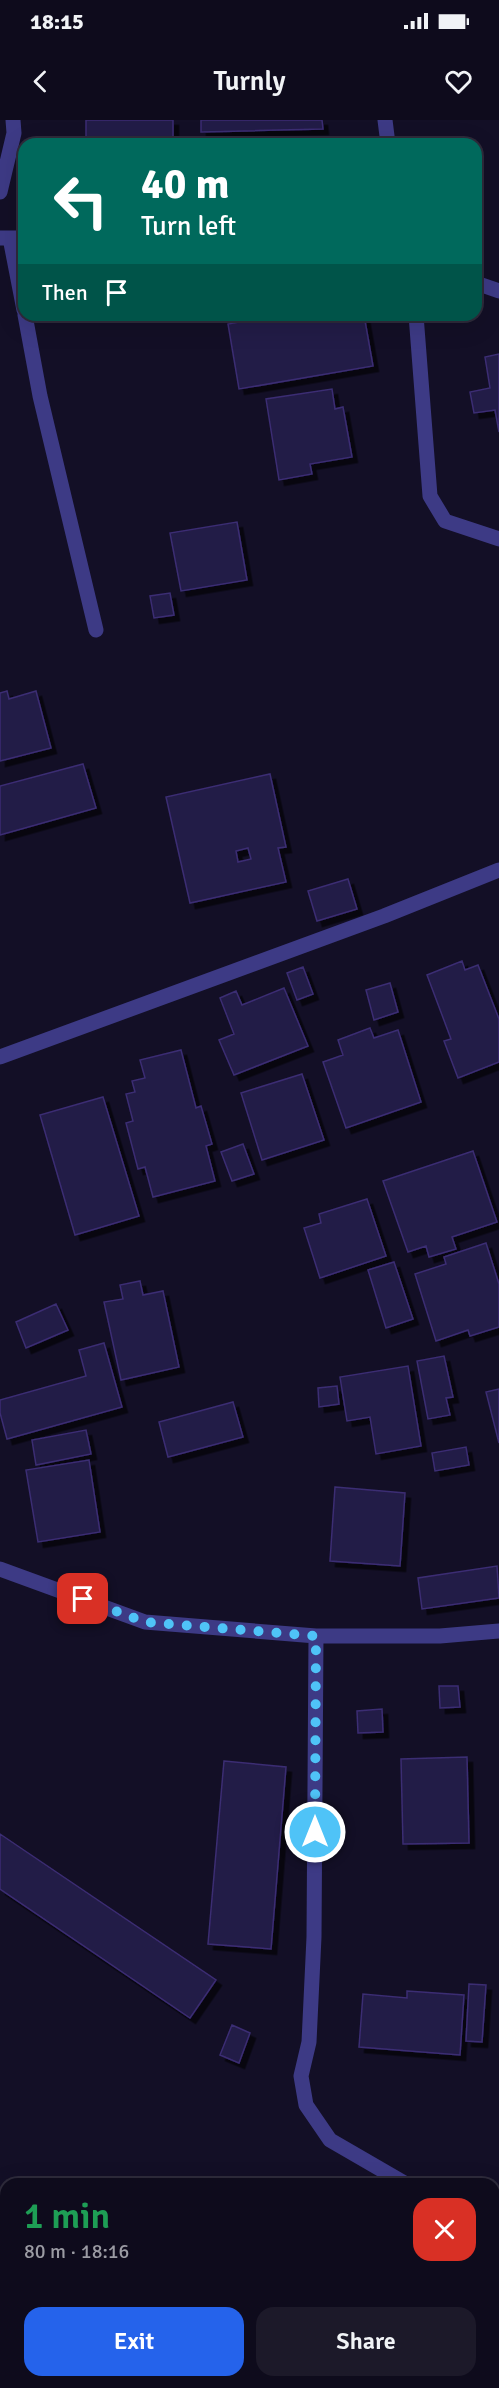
<!DOCTYPE html>
<html lang="en">
<head>
<meta charset="utf-8">
<style>
  body { margin:0; font-family:Signika,sans-serif; background:#1c1929; color:#f1f3f6; height:100vh; display:flex; flex-direction:column; font-size:22px; white-space:nowrap }
  * { box-sizing:border-box; margin:0 }
  p { font-size:20px; color:#9b9ba3 }
  .icon { flex:none; width:33px; height:33px; fill:none; stroke:currentColor; stroke-width:2; stroke-linecap:round; stroke-linejoin:round }
  .map { position:relative; flex:1; overflow:hidden }
  .drawer { position:absolute; left:0px; top:2058px; width:500px; height:210px; display:flex; flex-direction:column; background:#0e0b1c; border-radius:18px 18px 0 0; box-shadow:0 6px 24px #0002,0 0 0 2px #2e2b3b }
  .drawer>* { flex:none }
  .top-card { position:absolute; left:18px; top:18px; width:464px; height:183px; border-radius:18px; box-shadow:0 6px 24px #0002,0 0 0 2px #2e2b3b; background:#00695c; color:#fff; overflow:hidden }
  .pin { position:absolute; display:grid; place-items:center; width:51px; height:51px; color:#fff; margin:-26px; border-radius:12px; box-shadow:0 3px 9px #0006 }
  .me { position:absolute; width:66px; margin:-33px; rotate:0deg; stroke-linejoin:round; filter:drop-shadow(0 0 4px #0008) }
  .turn { display:flex; align-items:center; gap:21px; height:126px; padding:0 24px; font-size:27px }
  .turn .icon { width:78px; height:78px; stroke-width:2.5 }
  .turn b { display:block; font-size:42px; line-height:51px }
  .then { display:flex; align-items:center; height:57px; padding:0 24px; background:#0003; gap:12px; font-size:22px }
  .round { display:grid; place-items:center; flex:none; width:63px; height:63px; border-radius:18px; background:#1c1929 }
  .head { display:flex; align-items:center; justify-content:space-between; height:102px; padding:0 24px }
  h1 { font-size:36px; font-weight:600; line-height:45px; color:#1e9e55 }
  .action { display:flex; gap:12px; margin-top:auto; padding:12px 24px }
  .action a { flex:1; height:69px; border-radius:18px; background:#2563eb; color:#fff; font-size:24px; font-weight:600; line-height:69px; text-align:center }
  .action a+a { background:#1c1929; color:#f1f3f6 }
  .status { display:flex; justify-content:space-between; align-items:center; height:42px; padding:0 30px; background:#0e0b1c; direction:ltr }
  .status svg { height:16px; fill:currentColor }
  header { display:flex; justify-content:space-between; align-items:center; height:78px; padding:0 24px; background:#0e0b1c; font-size:27px; font-weight:600 }
  .map>svg:first-child { display:block }
</style>
</head>
<body>
<div class="status"><b>18:15</b><svg viewBox="0 0 49 12"><path d="M0 12V9h3v3zM5 12V6h3v6zM10 12V3h3v9zM15 12V0h3v12zM26 1h20v11H26zM47 4h2v5h-2z"/></svg></div>
<header><svg class="icon" aria-label="back" viewBox="0 0 24 24"><path d="M15 5l-7 7 7 7"/></svg>Turnly<svg class="icon" aria-label="heart" viewBox="0 0 24 24"><path d="M12 20l-8-8c-3-5 5-10 8-4 3-6 11-1 8 4z"/></svg></header>
<div class="map">
<svg width="499" height="2268" viewBox="0 0 499 2268">
  <defs>
    <filter id="shadow"><feDropShadow dx="5.5" dy="5.5" stdDeviation="0" flood-color="#0009"/></filter>
  </defs>
  <rect width="100%" height="100%" fill="#130f26"/>
  <path fill="#241b47" stroke="#3b2d73" stroke-width="1.5" fill-rule="evenodd" filter="url(#shadow)" d="M 86,0 L 173,0 L 173,19 L 86,17 Z
    M 201,0 L 322,0 L 323,9 L 201,12 Z
    M 279,195 L 364,195 L 373,246 L 239,269 L 228,204 Z
    M 499,234 L 499,312 L 495,290 L 474,293 L 470,272 L 490,268 L 485,237 Z
    M 332,269 L 335,289 L 343,287 L 352,337 L 310,344 L 312,354 L 279,360 L 266,279 Z
    M 237,402 L 247,460 L 181,471 L 170,413 Z
    M 170,473 L 174,495 L 154,498 L 150,476 Z
    M 7,571 L 9,579 L 36,571 L 51,628 L 0,641 L 0,573 Z
    M 83,644 L 96,688 L 0,715 L 0,666 Z
    M 270,654 L 286,727 L 278,728 L 286,762 L 190,783 L 166,677 ZM 248,728 L 251,739 L 238,742 L 236,731 Z
    M 348,759 L 357,789 L 317,801 L 308,771 Z
    M 462,841 L 465,850 L 478,845 L 499,899 L 499,942 L 458,958 L 444,921 L 451,919 L 427,855 Z
    M 303,847 L 313,874 L 297,880 L 287,853 Z
    M 390,863 L 398,892 L 374,900 L 366,870 Z
    M 284,868 L 308,926 L 234,955 L 219,920 L 234,914 L 220,878 L 236,871 L 242,885 Z
    M 370,908 L 374,918 L 398,910 L 421,982 L 346,1008 L 323,942 L 343,935 L 338,920 Z
    M 181,930 L 196,988 L 201,986 L 212,1024 L 206,1026 L 215,1061 L 153,1077 L 145,1047 L 138,1049 L 126,1003 L 133,1001 L 126,974 L 135,972 L 132,961 L 145,958 L 140,940 Z
    M 302,954 L 324,1020 L 262,1040 L 241,973 Z
    M 103,977 L 139,1096 L 75,1115 L 40,995 Z
    M 243,1024 L 254,1054 L 232,1061 L 221,1032 Z
    M 473,1031 L 497,1102 L 452,1117 L 456,1129 L 429,1137 L 426,1126 L 408,1132 L 383,1061 Z
    M 367,1079 L 386,1136 L 320,1158 L 304,1108 L 321,1103 L 319,1094 Z
    M 486,1123 L 499,1164 L 499,1207 L 470,1216 L 468,1210 L 436,1221 L 415,1154 L 446,1144 L 444,1137 Z
    M 394,1142 L 413,1199 L 386,1208 L 368,1150 Z
    M 140,1161 L 143,1175 L 163,1171 L 179,1247 L 121,1260 L 104,1182 L 123,1179 L 120,1165 Z
    M 56,1184 L 68,1210 L 26,1228 L 16,1202 Z
    M 104,1223 L 122,1287 L 7,1319 L 0,1293 L 0,1280 L 86,1256 L 79,1230 Z
    M 444,1236 L 453,1277 L 446,1278 L 450,1295 L 428,1299 L 417,1241 Z
    M 408,1246 L 421,1326 L 376,1334 L 370,1297 L 347,1301 L 340,1257 Z
    M 337,1266 L 339,1284 L 319,1287 L 318,1268 Z
    M 499,1269 L 499,1323 L 486,1272 Z
    M 233,1282 L 243,1317 L 168,1337 L 159,1302 Z
    M 86,1310 L 91,1334 L 36,1345 L 32,1320 Z
    M 466,1327 L 469,1345 L 435,1351 L 432,1333 Z
    M 89,1340 L 100,1412 L 38,1422 L 26,1350 Z
    M 335,1367 L 405,1373 L 400,1446 L 330,1441 Z
    M 497,1446 L 499,1478 L 422,1489 L 418,1458 Z
    M 439,1566 L 458,1566 L 460,1587 L 440,1588 Z
    M 382,1589 L 383,1612 L 358,1613 L 357,1591 Z
    M 467,1637 L 469,1723 L 403,1724 L 401,1639 Z
    M 224,1641 L 286,1647 L 271,1829 L 208,1824 Z
    M 0,1714 L 216,1860 L 190,1898 L 0,1769 Z
    M 469,1864 L 486,1865 L 482,1922 L 466,1921 Z
    M 407,1871 L 464,1875 L 460,1935 L 359,1927 L 363,1874 L 407,1878 Z
    M 232,1905 L 250,1913 L 239,1943 L 220,1935 Z
    M 0,2230 L 6,2240 L 6,2262 L 20,2262 L 23,2268 L 0,2268 Z"/>
  <g fill="none" stroke-linecap="round" stroke-linejoin="round">
    <path stroke="#3d3a85" stroke-width="15" d="M 385,0 L 388,24
      M 0,72 L 14,13 L 13,0
      M 0,118 L 24,118
      M 10,118 L 24,190
      M 476,163 L 499,171
      M 25,195 L 40,276 L 96,510
      M 416,195 L 430,376 L 445,401 L 499,419
      M 0,937 L 384,796 L 499,750
      M 0,1449 L 145,1502 L 316,1516 L 440,1516 L 499,1511
      M 316,1516 L 314,1817 L 309,1922 L 301,1956 L 306,1985 L 330,2020 L 406,2064
      M 494,2119 L 499,2123"/>
  </g>
  <g fill="none" stroke-linecap="round" stroke-linejoin="round">
    <path stroke="#4fc3f7" stroke-width="10" stroke-dasharray="0 18" d="M 83,1479 L 145,1502 L 316,1516 L 315,1712"/>
  </g>
</svg>
<div class="pin" style="left:83px;top:1479px;background:#d93025"><svg class="icon" aria-label="arrive" viewBox="0 0 24 24"><path d="M6 21V4h12l-3 4 3 4H6"/></svg></div>
<svg class="me" style="left:315px;top:1712px" viewBox="-20 -20 40 40"><circle r="17" fill="#4fc3f7" stroke="#fff" stroke-width="3"/><path d="M0-11L8 9 0 5-8 9z" fill="#fff"/></svg>
<div class="top-card">
<div class="turn"><svg class="icon" aria-label="left" viewBox="0 0 24 24"><path d="M17 20v-9H6M10 6l-5 5 5 5"/></svg><div><b>40 m</b>Turn left</div></div>
<div class="then">Then<svg class="icon" aria-label="arrive" viewBox="0 0 24 24"><path d="M6 21V4h12l-3 4 3 4H6"/></svg></div>
</div>
<section class="drawer">
<div class="head"><div><h1>1 min</h1><p>80 m · 18:16</p></div><a class="round" style="background:#d93025;color:#fff"><svg class="icon" aria-label="close" viewBox="0 0 24 24"><path d="M6 6l12 12M18 6L6 18"/></svg></a></div>
<div class="action"><a>Exit</a><a>Share</a></div>
</section>
</div>
</body>
</html>
